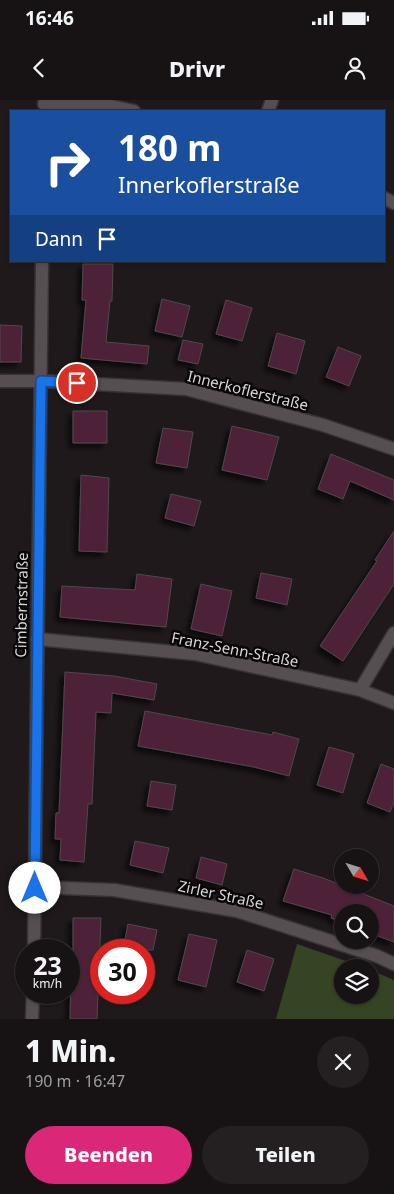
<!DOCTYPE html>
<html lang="de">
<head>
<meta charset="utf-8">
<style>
  body { margin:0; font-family:"Noto Sans",sans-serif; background:#242022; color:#f1f3f6; height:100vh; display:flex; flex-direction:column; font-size:19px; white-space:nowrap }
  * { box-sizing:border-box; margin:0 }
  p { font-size:16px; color:#9e9ea0 }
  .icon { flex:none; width:28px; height:28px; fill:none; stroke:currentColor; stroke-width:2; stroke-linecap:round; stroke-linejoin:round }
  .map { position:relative; height:919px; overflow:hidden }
  .panel { display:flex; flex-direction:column; background:#171315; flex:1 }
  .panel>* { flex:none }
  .guide { position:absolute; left:10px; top:10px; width:375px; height:152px; border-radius:0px; box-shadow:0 1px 4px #0004,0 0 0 1px #363234; background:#1a4fa0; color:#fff; overflow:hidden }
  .needle { width:32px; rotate:128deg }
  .buttons { position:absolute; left:334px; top:749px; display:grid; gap:10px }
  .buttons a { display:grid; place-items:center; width:45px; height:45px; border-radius:50%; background:#171315; box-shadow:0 1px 4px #0004,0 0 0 1px #363234; font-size:25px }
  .speed { position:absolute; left:15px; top:839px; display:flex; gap:10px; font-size:25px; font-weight:700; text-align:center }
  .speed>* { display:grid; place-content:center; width:65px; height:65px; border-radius:50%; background:#171315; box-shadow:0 1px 4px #0004,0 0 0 1px #363234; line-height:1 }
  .speed small { font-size:12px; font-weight:400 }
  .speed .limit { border:8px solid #d22; background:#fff; color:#111 }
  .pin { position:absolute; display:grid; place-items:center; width:42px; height:42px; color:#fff; margin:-21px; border:2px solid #fff; border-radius:50%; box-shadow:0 1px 5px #0007 }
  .me { position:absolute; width:55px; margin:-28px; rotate:0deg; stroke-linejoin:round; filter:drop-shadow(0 0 4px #0008) }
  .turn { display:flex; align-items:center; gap:18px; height:105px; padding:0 25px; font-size:22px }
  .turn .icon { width:65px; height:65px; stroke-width:2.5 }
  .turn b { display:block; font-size:35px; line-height:42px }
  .then { display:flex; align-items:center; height:48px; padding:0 25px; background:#0003; gap:10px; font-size:19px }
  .round { display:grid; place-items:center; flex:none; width:52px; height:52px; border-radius:26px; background:#242022 }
  .head { display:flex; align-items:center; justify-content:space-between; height:85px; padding:0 25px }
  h1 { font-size:30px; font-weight:800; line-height:38px }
  .button { display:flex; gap:10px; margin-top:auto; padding:10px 25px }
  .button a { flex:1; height:58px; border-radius:30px; background:#db2777; color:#fff; font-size:20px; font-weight:800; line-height:58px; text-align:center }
  .button a+a { background:#242022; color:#f1f3f6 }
  .status { display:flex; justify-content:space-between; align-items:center; height:35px; padding:0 25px; background:#171315; direction:ltr }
  .status svg { height:14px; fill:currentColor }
  header { display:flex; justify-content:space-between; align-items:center; height:65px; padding:0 25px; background:#171315; font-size:22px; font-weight:800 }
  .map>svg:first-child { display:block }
</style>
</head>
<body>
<div class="status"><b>16:46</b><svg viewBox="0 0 49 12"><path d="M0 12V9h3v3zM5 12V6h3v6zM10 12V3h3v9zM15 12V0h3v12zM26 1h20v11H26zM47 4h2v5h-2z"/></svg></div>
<header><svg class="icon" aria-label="back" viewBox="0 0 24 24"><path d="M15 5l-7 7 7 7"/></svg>Drivr<svg class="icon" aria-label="person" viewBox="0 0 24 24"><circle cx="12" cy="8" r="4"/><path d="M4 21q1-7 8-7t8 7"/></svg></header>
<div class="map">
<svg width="394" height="919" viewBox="0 0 394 919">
  <defs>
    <filter id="shadow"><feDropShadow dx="-4.5" dy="4.5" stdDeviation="2.5" flood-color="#0009"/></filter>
  </defs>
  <rect width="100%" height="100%" fill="#1f191c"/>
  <path fill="#354422" d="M 297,844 L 363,867 L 342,868 L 342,895 L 370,895 L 370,870 L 394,880 L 394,919 L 276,919 Z"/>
  <path fill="#4e2039" stroke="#50484c" filter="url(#shadow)" d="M 83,164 L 113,164 L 112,201 L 110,201 L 106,242 L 149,246 L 147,264 L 81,258 L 86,200 L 82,200 Z
    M 162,199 L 190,206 L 182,237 L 155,231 Z
    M 226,200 L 252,208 L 242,241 L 216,234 Z
    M 0,225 L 22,226 L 21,262 L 0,262 Z
    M 277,233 L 305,241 L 296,274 L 268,266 Z
    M 183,240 L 203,244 L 198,264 L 178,260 Z
    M 338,247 L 361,256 L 349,286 L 326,277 Z
    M 73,311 L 107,311 L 107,343 L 73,343 Z
    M 232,326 L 279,337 L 267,380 L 222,370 Z
    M 163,328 L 193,332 L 187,368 L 156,363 Z
    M 331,354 L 394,380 L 394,400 L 350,381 L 343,399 L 318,389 Z
    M 81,375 L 109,378 L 107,452 L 79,451 Z
    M 171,394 L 201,401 L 194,426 L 165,418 Z
    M 394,431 L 394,484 L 343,561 L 320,546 L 377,461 L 375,460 Z
    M 261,473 L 292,479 L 287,505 L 256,498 Z
    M 137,474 L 172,479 L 166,527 L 60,517 L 62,486 L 135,490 Z
    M 201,484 L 232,491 L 222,536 L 191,529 Z
    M 65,572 L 114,576 L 157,584 L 154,600 L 112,593 L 111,613 L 96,612 L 92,704 L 88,704 L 84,762 L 60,760 L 61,739 L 55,739 L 56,713 L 59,713 Z
    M 145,611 L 272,635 L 273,632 L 299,639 L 289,676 L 254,667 L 138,646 Z
    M 329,647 L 354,654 L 343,693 L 317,685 Z
    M 381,664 L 394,669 L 394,702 L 390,712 L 367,703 Z
    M 151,681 L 176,685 L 172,710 L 147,706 Z
    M 135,741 L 169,748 L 163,773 L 130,765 Z
    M 201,757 L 227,764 L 222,785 L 196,778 Z
    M 294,769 L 323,778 L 394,806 L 394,842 L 370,833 L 370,812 L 342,812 L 342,822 L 331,818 L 332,815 L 283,801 Z
    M 73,818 L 101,818 L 97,919 L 70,919 L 71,874 L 73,874 Z
    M 128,824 L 157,830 L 153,850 L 123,850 Z
    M 189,834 L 217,840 L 206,887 L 178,880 Z
    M 247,850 L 274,859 L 264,891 L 237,882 Z"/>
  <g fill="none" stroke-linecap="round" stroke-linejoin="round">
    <defs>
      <path id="minor" d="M 44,4 L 101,4 L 134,11
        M 268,11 L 272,0
        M 384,98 L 394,103
        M 0,281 L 41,281 L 186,289 L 323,325 L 394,349
        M 37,539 L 195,554 L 360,590 L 394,603
        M 360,590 L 394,533
        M 35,787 L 114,790 L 237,811 L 377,856 L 394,864
        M 34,850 L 42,161
        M 32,919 L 33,892"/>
    </defs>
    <use href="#minor" stroke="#373335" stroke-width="15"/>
    <use href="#minor" stroke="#564e51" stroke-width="12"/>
  </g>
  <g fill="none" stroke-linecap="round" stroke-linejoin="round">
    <defs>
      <path id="route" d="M 35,788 L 41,281 L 77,283"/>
    </defs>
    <use href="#route" stroke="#114b97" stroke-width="12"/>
    <use href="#route" stroke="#1a73e8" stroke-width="9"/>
  </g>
  <g text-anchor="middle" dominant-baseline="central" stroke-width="5" stroke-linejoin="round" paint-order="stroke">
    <g font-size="15" fill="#dad5d7" stroke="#080506">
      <text transform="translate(248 290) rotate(14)">Innerkoflerstraße</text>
      <text transform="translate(21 505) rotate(-89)">Cimbernstraße</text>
      <text transform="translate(235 549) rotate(11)">Franz-Senn-Straße</text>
      <text transform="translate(221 794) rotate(12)">Zirler Straße</text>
    </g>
  </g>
</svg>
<div class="buttons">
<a><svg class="needle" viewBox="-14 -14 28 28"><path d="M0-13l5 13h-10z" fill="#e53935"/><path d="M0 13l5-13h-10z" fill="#9e9ea0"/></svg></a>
<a><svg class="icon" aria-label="search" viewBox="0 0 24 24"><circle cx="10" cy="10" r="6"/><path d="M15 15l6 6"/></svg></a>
<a><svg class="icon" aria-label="layers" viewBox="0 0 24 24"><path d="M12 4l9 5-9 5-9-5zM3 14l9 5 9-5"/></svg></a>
</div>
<div class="speed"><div>23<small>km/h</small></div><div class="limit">30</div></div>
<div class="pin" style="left:77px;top:283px;background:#d93025"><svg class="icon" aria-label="arrive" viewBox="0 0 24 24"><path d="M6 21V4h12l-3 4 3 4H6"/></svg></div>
<svg class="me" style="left:35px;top:788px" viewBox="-20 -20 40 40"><circle r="19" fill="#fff"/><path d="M0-13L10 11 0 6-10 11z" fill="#1a73e8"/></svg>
<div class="guide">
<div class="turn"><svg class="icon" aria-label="right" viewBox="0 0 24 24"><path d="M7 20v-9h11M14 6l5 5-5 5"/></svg><div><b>180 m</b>Innerkoflerstraße</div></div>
<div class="then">Dann<svg class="icon" aria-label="arrive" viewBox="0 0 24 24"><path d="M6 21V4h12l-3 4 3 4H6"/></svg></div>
</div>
</div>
<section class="panel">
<div class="head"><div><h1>1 Min.</h1><p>190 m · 16:47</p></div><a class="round"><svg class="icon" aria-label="close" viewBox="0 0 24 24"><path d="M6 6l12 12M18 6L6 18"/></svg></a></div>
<div class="button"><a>Beenden</a><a>Teilen</a></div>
</section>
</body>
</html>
